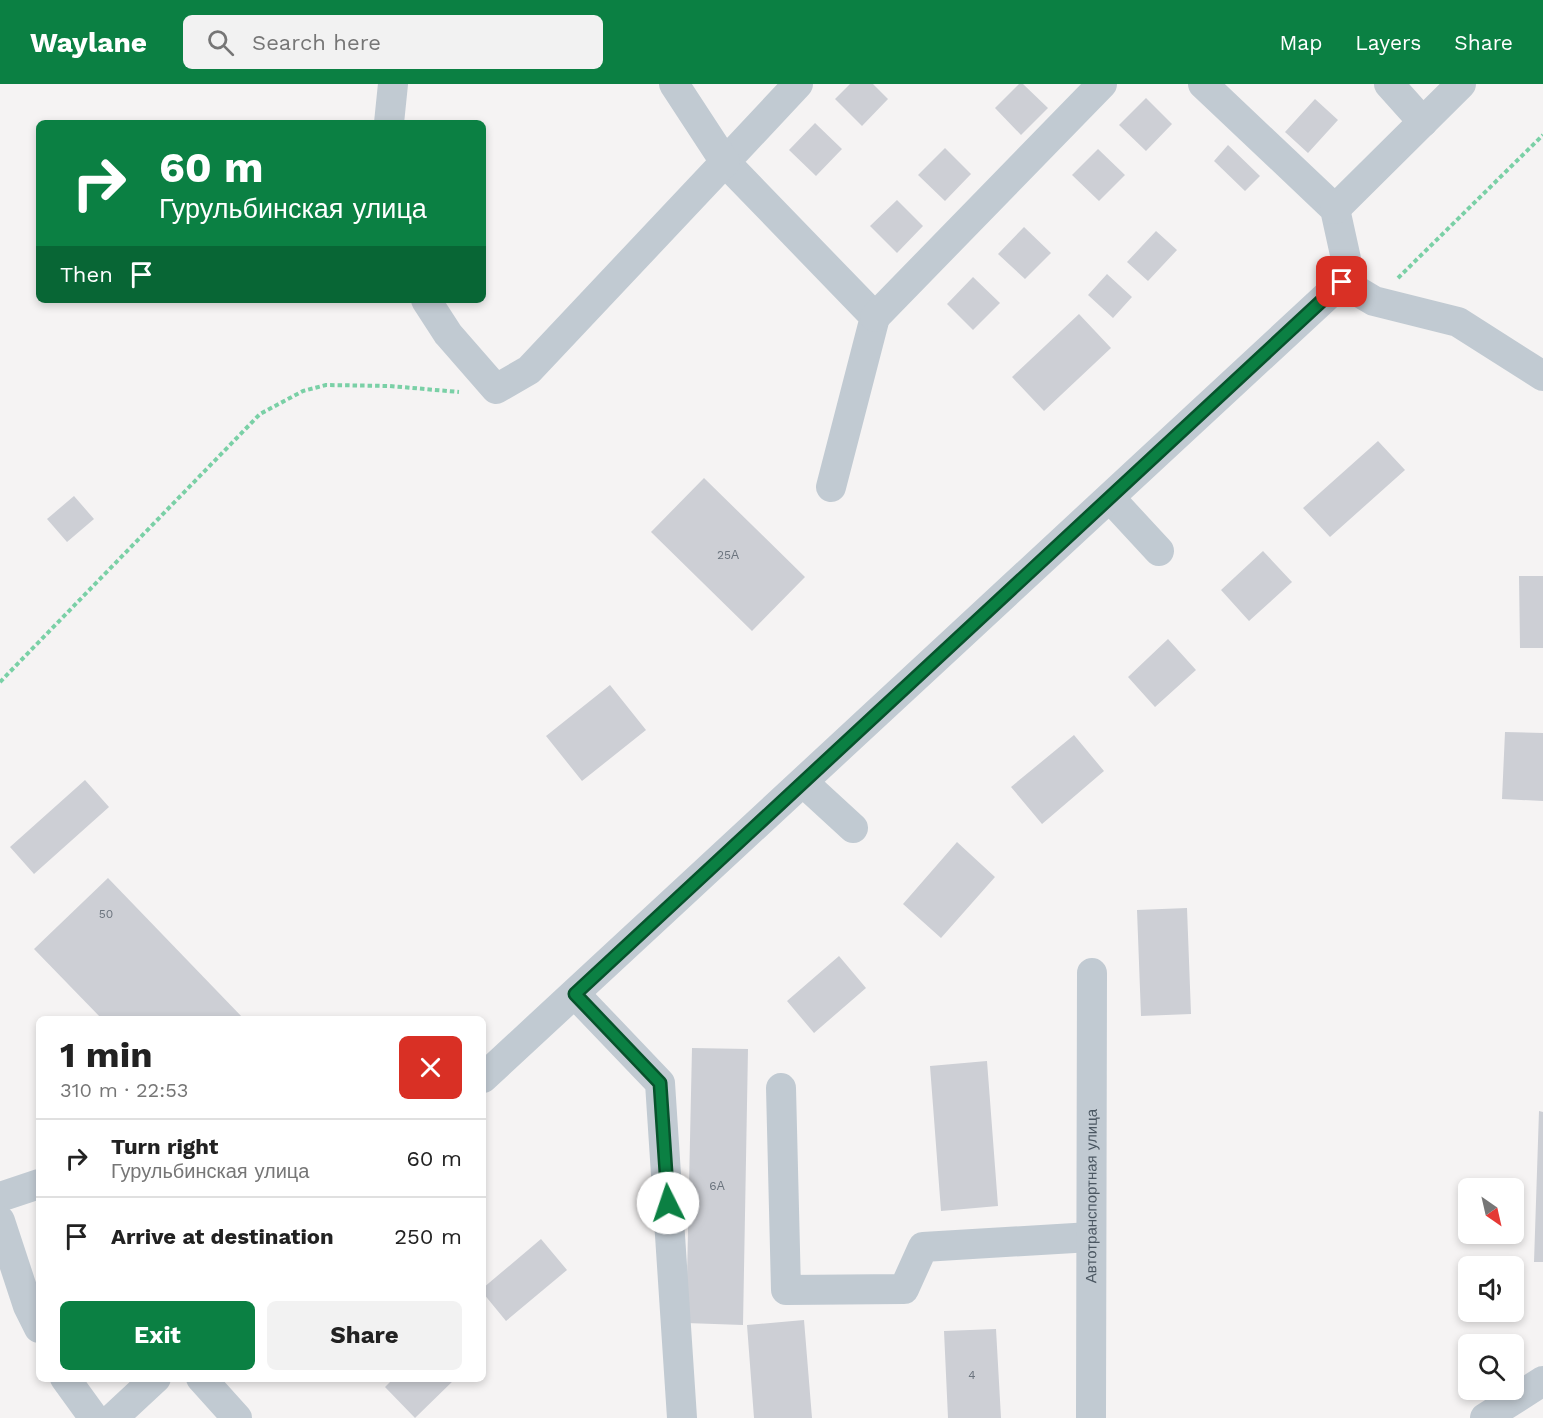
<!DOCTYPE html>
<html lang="en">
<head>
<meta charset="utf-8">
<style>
  body { margin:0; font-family:"Work Sans",sans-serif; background:#f2f2f2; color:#222; height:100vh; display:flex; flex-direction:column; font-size:22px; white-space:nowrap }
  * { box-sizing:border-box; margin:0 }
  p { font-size:20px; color:#767676 }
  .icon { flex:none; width:33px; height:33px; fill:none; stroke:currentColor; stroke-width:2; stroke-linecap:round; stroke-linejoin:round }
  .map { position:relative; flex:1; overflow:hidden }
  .panel { position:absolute; left:36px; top:932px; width:450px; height:366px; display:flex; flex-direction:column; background:#fff; border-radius:9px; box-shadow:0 3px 9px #0003 }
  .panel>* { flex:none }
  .guide { position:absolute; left:36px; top:36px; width:450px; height:183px; border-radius:9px; box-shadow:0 3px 9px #0003; background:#0b8043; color:#fff; overflow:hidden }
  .needle { width:39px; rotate:146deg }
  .fabs { position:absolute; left:1458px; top:1094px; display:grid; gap:12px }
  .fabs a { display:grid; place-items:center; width:66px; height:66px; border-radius:9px; background:#fff; box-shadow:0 3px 9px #0003; font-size:30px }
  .pin { position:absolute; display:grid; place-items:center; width:51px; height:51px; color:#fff; margin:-26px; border-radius:12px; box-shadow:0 3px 9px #0006 }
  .me { position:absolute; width:66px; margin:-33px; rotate:356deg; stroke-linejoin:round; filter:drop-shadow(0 0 4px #0008) }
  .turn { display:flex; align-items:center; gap:21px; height:126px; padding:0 24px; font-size:27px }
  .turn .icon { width:78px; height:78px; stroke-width:2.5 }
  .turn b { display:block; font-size:42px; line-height:51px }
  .then { display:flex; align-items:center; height:57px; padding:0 24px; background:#0003; gap:12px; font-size:22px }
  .round { display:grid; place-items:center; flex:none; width:63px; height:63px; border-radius:9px; background:#f2f2f2 }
  .overview { display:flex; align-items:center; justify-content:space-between; height:102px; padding:0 24px }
  h1 { font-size:36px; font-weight:700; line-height:45px }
  .action { display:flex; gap:12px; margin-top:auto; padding:12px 24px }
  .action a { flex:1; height:69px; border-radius:9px; background:#0b8043; color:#fff; font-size:24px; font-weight:700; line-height:69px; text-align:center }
  .action a+a { background:#f2f2f2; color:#222 }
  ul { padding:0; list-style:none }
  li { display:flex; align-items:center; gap:18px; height:78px; padding:0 24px; border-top:2px solid #e0e0e0 }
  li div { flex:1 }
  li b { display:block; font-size:22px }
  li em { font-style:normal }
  header { display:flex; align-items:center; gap:36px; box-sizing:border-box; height:84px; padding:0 30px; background:#0b8043; color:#fff }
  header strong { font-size:28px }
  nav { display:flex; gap:33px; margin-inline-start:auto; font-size:21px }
  .search { width:420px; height:54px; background:#f2f2f2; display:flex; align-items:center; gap:15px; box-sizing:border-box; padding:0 21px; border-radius:9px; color:#767676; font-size:22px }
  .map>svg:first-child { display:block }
</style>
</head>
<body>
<header>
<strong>Waylane</strong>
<div class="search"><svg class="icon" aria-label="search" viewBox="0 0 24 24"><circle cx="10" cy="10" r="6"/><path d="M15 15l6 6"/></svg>Search here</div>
<nav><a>Map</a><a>Layers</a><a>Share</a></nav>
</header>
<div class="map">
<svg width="1543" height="1334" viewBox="0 0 1543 1334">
  <rect width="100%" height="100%" fill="#f5f3f3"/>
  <path fill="#cdcfd5" d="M 850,0 L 873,0 L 888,15 L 862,42 L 835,15 Z
    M 1019,0 L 1023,0 L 1048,24 L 1021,51 L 995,24 Z
    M 1146,14 L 1172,40 L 1146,67 L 1119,41 Z
    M 1315,15 L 1338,36 L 1308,69 L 1285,48 Z
    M 815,39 L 842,65 L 816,92 L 789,66 Z
    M 1228,61 L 1260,92 L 1245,107 L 1214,77 Z
    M 945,64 L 971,90 L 945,117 L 918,91 Z
    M 1098,65 L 1125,91 L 1099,117 L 1072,91 Z
    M 897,116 L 923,142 L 897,169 L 870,142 Z
    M 1024,143 L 1051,169 L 1025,195 L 998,170 Z
    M 1156,147 L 1177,166 L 1148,197 L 1127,178 Z
    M 1107,190 L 1132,213 L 1113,234 L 1088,211 Z
    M 973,193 L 1000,219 L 973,246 L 947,220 Z
    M 1079,230 L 1111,264 L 1044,327 L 1012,293 Z
    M 1378,357 L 1405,386 L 1330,453 L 1303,424 Z
    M 704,394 L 805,493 L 752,547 L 651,448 Z
    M 74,412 L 94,435 L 67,458 L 47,435 Z
    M 1263,467 L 1292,498 L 1249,537 L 1221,506 Z
    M 1519,492 L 1543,492 L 1543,564 L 1520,564 Z
    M 1168,555 L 1196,586 L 1155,623 L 1128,593 Z
    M 610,601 L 646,646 L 582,697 L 546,652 Z
    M 1505,648 L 1543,649 L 1543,717 L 1502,715 Z
    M 1074,651 L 1104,687 L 1042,740 L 1011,703 Z
    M 85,696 L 109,723 L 34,790 L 10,763 Z
    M 957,758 L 995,793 L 941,854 L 903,820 Z
    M 108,794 L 243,934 L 101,934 L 34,865 Z
    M 1187,824 L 1191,930 L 1141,932 L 1137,826 Z
    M 839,872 L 866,904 L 814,949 L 787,917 Z
    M 692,964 L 748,965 L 743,1241 L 686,1239 Z
    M 987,977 L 998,1122 L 941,1127 L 930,982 Z
    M 1539,1027 L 1543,1028 L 1543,1178 L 1534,1178 Z
    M 541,1155 L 567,1186 L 506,1237 L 483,1209 L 483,1204 Z
    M 804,1236 L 812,1334 L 754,1334 L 747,1241 Z
    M 996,1245 L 1001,1334 L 948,1334 L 944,1247 Z
    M 394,1294 L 456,1294 L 415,1334 L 385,1303 Z"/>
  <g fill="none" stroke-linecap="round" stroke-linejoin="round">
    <path stroke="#7ad0a6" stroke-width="4" stroke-dasharray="4.5 3" stroke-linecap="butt" d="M 1398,194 L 1543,51
      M 0,598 L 260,330 L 303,307 L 326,301 L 390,302 L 459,308"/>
    <g stroke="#c1cad2" stroke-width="30">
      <path d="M 798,0 L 725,78 L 875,233 L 831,403"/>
      <path d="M 1203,0 L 1335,125 L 1346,175 L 1342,198"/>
      <path d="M 1389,0 L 1423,38"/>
      <path d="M 389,39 L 393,0"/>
      <path d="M 1335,125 L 1461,0"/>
      <path d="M 1342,198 L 1374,217 L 1458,238 L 1543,292"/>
      <path d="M 426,216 L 448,250 L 496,305 L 529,286 L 725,78 L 674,0"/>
      <path d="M 875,233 L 1102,0"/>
      <path d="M 1110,414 L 1159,467"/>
      <path d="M 804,699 L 853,744"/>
      <path d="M 575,910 L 660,999 L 682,1334"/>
      <path d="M 483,994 L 1342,198"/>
      <path d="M 781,1004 L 786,1206 L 904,1205 L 923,1163 L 1091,1153"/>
      <path d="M 0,1113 L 39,1100"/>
      <path d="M 0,1137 L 28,1222 L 39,1244"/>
      <path d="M 65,1294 L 94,1334"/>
      <path d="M 201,1294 L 237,1334"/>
      <path d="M 113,1334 L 156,1294"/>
      <path id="s1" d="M 1091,1334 L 1092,889"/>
      <path d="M 1485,1334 L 1543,1297"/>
    </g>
  </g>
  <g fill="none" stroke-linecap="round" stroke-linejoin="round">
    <defs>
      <path id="route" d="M 668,1119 L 660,999 L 575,910 L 1342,198"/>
    </defs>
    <use href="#route" stroke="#07532c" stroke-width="15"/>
    <use href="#route" stroke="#0b8043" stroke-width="10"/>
  </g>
  <g text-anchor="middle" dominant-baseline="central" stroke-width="6" stroke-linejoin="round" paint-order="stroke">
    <g font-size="12" fill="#6b747e">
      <text x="728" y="471">25А</text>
      <text x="106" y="830">50</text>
      <text x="717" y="1102">6А</text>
      <text x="972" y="1291">4</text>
    </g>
    <g font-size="15" fill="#4a5661" stroke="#fff">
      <text stroke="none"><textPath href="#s1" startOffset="222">Автотранспортная улица</textPath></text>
    </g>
  </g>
</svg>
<div class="fabs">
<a><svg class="needle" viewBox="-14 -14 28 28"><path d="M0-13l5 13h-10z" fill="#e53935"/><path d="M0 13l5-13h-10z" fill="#767676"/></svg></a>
<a><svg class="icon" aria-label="sound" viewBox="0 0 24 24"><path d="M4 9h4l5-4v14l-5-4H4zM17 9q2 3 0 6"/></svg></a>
<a><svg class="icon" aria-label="search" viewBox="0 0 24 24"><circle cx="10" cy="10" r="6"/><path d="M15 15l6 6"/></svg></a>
</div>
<div class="pin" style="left:1342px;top:198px;background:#d93025"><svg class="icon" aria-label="arrive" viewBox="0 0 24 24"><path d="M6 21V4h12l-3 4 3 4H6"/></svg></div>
<svg class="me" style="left:668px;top:1119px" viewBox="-20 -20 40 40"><circle r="19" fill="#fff"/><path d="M0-13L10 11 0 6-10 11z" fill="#0b8043"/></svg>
<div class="guide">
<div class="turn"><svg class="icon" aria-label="right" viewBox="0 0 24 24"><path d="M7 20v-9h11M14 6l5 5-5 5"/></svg><div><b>60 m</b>Гурульбинская улица</div></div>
<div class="then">Then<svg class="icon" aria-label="arrive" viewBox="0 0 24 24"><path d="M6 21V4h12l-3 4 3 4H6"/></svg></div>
</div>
<section class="panel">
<div class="overview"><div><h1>1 min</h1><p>310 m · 22:53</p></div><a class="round" style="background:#d93025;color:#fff"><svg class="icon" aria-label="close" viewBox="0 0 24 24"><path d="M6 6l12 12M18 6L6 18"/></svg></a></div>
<ul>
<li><svg class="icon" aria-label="right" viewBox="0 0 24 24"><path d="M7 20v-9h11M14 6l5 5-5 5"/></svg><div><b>Turn right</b><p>Гурульбинская улица</p></div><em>60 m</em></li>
<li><svg class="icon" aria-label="arrive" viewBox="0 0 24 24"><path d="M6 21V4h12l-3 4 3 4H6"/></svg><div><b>Arrive at destination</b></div><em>250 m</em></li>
</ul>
<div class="action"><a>Exit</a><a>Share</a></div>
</section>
</div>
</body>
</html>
